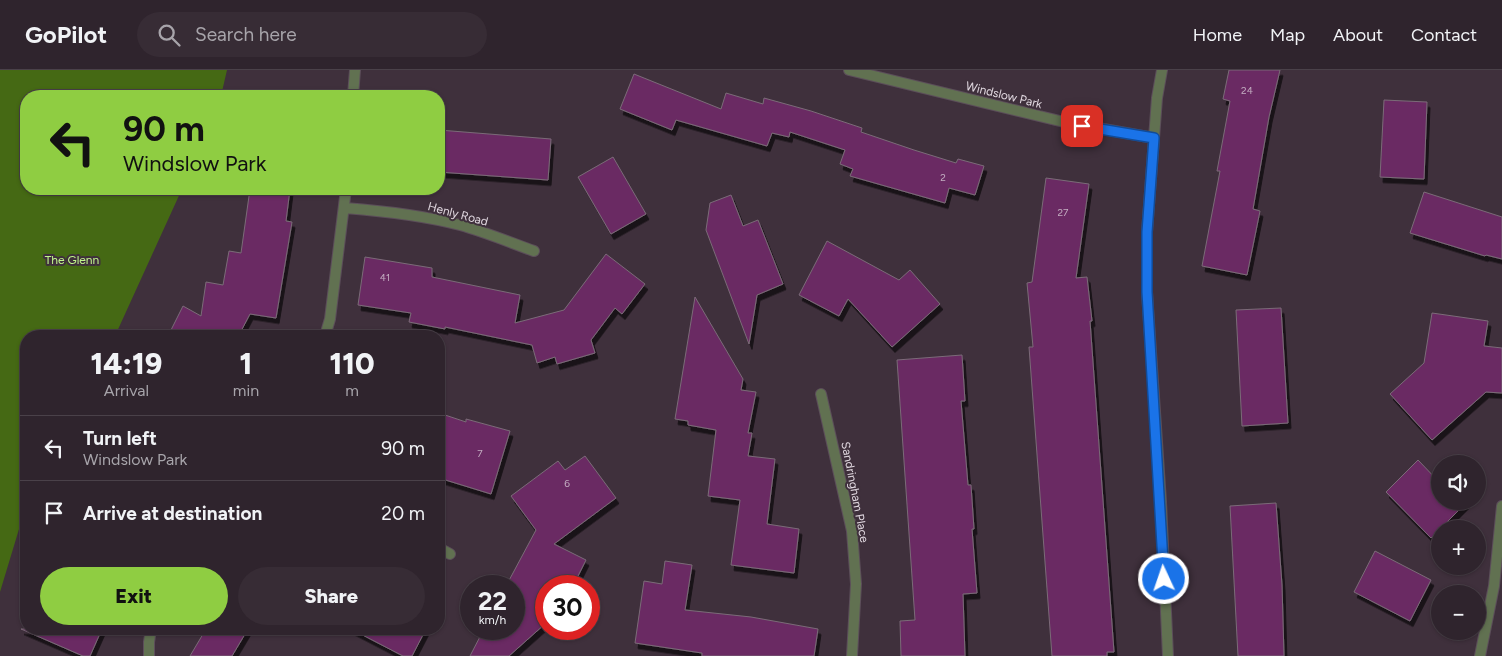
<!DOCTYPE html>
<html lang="en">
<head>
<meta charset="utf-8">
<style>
  body { margin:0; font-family:Figtree,sans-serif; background:#372c35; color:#f1f3f6; height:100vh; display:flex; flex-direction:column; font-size:19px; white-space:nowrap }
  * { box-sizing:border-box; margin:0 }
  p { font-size:16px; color:#a7a4aa }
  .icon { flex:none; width:28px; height:28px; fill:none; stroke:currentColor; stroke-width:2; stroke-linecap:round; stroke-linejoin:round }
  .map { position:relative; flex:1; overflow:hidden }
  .drawer { position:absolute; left:20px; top:260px; width:425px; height:305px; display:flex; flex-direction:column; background:#2f242d; border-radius:20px; box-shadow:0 1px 4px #0004,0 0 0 1px #4a4149 }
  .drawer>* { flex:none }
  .top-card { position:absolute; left:20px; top:20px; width:425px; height:105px; border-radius:20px; box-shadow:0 1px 4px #0004,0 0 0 1px #4a4149; background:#8fcd42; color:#111; overflow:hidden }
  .controls { position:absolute; left:1431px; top:385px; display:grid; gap:10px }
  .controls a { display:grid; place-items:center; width:55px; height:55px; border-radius:50%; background:#2f242d; box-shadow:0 1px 4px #0004,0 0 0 1px #4a4149; font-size:25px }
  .speed { position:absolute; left:460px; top:505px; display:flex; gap:10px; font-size:25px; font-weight:700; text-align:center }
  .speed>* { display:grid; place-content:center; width:65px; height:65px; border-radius:50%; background:#2f242d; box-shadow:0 1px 4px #0004,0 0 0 1px #4a4149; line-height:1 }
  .speed small { font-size:12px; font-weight:400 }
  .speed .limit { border:8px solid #d22; background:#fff; color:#111 }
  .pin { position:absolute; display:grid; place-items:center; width:42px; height:42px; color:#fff; margin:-21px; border-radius:10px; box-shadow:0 2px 8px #0006 }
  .me { position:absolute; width:55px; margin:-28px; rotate:357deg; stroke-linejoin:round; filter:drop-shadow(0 0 4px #0008) }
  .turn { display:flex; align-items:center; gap:18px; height:105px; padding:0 20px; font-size:22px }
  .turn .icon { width:65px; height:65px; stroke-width:2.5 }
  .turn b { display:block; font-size:35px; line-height:42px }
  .eta { display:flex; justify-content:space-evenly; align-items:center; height:85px; text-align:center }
  .eta b { font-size:30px; font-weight:800; line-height:35px }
  .action { display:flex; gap:10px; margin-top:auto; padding:10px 20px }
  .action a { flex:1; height:58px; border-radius:30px; background:#8fcd42; color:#111; font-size:20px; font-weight:800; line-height:58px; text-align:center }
  .action a+a { background:#372c35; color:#f1f3f6 }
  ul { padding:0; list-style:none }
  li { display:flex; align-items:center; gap:15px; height:65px; padding:0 20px; border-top:1px solid #4a4149 }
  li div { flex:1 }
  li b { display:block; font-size:19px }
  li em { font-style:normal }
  header { display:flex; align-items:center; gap:30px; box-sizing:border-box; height:70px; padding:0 25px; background:#2f242d; border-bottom:1px solid #4a4149 }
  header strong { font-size:24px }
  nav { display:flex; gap:28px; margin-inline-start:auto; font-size:18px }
  .search { width:350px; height:45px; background:#372c35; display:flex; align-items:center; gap:12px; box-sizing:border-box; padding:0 18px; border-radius:28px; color:#a7a4aa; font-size:19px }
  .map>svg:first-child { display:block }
</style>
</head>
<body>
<header>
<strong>GoPilot</strong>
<div class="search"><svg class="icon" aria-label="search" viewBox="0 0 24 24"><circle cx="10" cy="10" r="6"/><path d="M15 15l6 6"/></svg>Search here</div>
<nav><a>Home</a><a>Map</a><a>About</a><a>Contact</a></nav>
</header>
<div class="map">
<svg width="1502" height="586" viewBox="0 0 1502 586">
  <defs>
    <filter id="shadow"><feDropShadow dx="3" dy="5.5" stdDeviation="0" flood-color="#0009"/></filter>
  </defs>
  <rect width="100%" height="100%" fill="#3f303c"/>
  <path fill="#456914" d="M 0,0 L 227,0 L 221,26 L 26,26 L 26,119 L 182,119 L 115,266 L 26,266 L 26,436 L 0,522 Z"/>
  <path fill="#6a2b63" stroke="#7b6b78" filter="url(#shadow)" d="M 1229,0 L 1280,0 L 1269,47 L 1253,139 L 1260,141 L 1247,205 L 1202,196 L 1220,101 L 1217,101 L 1230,31 L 1223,29 Z
    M 634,4 L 721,39 L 726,23 L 763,34 L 764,28 L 811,41 L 862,58 L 861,62 L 914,80 L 956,93 L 958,89 L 984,96 L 975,125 L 949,118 L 945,133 L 850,106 L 853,99 L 840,94 L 845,80 L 790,62 L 789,67 L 772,63 L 767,76 L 676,50 L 672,60 L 620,39 Z
    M 1384,30 L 1427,32 L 1424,109 L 1380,107 Z
    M 439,60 L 551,69 L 548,110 L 439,102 Z
    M 613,87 L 646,144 L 611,164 L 578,107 Z
    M 1046,108 L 1089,114 L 1076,208 L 1087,207 L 1092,251 L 1090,251 L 1114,582 L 1107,582 L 1107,586 L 1052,586 L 1029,277 L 1033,277 L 1027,213 L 1032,212 Z
    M 250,119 L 290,119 L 286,151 L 292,152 L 276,248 L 250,244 L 239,265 L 242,266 L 168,266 L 183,236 L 201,246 L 206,212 L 223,215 L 229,181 L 241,183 Z
    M 1424,122 L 1502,147 L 1502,189 L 1486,185 L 1485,186 L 1410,163 Z
    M 731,125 L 743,156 L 758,150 L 783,214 L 757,225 L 749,274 L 706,160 L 710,133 Z
    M 827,171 L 899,210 L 910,200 L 940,234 L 892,277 L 848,229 L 839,246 L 799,225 Z
    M 606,184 L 645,214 L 622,244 L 615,238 L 591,270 L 595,283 L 557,294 L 555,287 L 537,293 L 532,275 L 445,257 L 445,259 L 409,252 L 411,243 L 358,235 L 365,187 L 432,198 L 432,207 L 520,225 L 515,253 L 564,240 Z
    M 695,227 L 743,309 L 741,320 L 756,322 L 748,363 L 752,363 L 748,386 L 775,389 L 767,454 L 799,459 L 794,503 L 731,495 L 740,430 L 708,426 L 716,360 L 688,355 L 688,351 L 675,349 Z
    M 1281,238 L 1288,353 L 1242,356 L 1236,240 Z
    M 1432,243 L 1488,251 L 1484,276 L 1502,278 L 1502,323 L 1486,322 L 1432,370 L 1390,324 L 1424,293 Z
    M 962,285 L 965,331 L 961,331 L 968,415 L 971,415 L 974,459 L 972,459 L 977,523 L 963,524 L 965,586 L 901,586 L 900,551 L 915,550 L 897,290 Z
    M 439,343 L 466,352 L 466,349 L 510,361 L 491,424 L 439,408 Z
    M 585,386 L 616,428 L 554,474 L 586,490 L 573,516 L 546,516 L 546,553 L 509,586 L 470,586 L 484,559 L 514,559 L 514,516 L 506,516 L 536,460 L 511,426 L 558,391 L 565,400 Z
    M 1418,390 L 1440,413 L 1440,431 L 1468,431 L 1431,468 L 1386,422 Z
    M 1276,433 L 1282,515 L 1284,586 L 1238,586 L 1230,436 Z
    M 1375,481 L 1431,510 L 1410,551 L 1354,522 Z
    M 665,491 L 692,495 L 685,540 L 751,547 L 818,559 L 814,586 L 702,586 L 702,583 L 635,573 L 644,511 L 662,514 Z
    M 21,559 L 102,559 L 90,586 L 83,586 Z
    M 206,559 L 248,559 L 232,586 L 190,586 Z
    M 351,559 L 426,559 L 412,586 L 403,586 Z"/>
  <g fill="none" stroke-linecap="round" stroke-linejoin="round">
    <defs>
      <path id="street" d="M 849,0 L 1064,52 L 1154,68
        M 1162,0 L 1157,28 L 1147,162 L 1147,222 L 1161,432 L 1168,586
        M 353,26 L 355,0
        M 345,138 C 383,141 422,145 460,155 C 485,162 509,172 534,181
        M 325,266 L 330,249 L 346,119
        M 821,324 L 852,461 L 856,514 L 852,586
        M 439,478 L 450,484
        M 149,586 L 149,572 L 151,559
        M 1480,586 L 1494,516 L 1502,436"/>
    </defs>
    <use href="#street" stroke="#5c4e5a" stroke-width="12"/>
    <use href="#street" stroke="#617151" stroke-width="10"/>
  </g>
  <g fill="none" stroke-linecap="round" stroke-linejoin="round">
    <defs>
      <path id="route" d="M 1082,56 L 1154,68 L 1147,162 L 1147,222 L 1164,509"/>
    </defs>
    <use href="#route" stroke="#114b97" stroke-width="12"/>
    <use href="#route" stroke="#1a73e8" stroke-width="9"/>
  </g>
  <g text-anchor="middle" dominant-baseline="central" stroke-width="4" stroke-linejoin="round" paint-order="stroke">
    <g font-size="10" fill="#c3adc1">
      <text x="1247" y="20">24</text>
      <text x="943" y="107">2</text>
      <text x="1063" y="142">27</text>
      <text x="385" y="207">41</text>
      <text x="480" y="383">7</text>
      <text x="567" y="413">6</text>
    </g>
    <g font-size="12" fill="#e1d8e0" stroke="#3f303c">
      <text transform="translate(1004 25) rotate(14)">Windslow Park</text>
      <text transform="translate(458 144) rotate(15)">Henly Road</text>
      <text transform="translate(855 422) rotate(79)">Sandringham Place</text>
    </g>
    <g font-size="12" fill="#c2f78c" stroke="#3f303c">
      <text x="72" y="190">The Glenn</text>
    </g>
  </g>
</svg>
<div class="controls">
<a><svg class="icon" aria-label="sound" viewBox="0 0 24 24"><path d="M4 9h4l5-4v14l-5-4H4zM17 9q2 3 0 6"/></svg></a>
<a>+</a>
<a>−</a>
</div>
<div class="speed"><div>22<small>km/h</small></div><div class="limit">30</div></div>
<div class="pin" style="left:1082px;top:56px;background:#d93025"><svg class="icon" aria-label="arrive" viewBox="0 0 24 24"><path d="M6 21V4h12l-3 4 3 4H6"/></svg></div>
<svg class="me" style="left:1164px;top:509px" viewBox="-20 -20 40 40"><circle r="17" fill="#1a73e8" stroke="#fff" stroke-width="3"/><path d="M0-11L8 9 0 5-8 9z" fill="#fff"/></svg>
<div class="top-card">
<div class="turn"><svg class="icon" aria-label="left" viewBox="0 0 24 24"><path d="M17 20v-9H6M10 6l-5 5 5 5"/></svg><div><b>90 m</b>Windslow Park</div></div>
</div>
<section class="drawer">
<div class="eta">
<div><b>14:19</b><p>Arrival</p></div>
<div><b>1</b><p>min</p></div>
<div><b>110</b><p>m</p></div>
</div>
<ul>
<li><svg class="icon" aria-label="left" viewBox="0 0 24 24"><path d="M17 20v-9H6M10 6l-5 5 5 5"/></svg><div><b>Turn left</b><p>Windslow Park</p></div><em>90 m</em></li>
<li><svg class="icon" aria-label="arrive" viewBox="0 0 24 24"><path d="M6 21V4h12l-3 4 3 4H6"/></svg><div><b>Arrive at destination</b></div><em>20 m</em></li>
</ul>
<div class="action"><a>Exit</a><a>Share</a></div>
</section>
</div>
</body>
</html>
